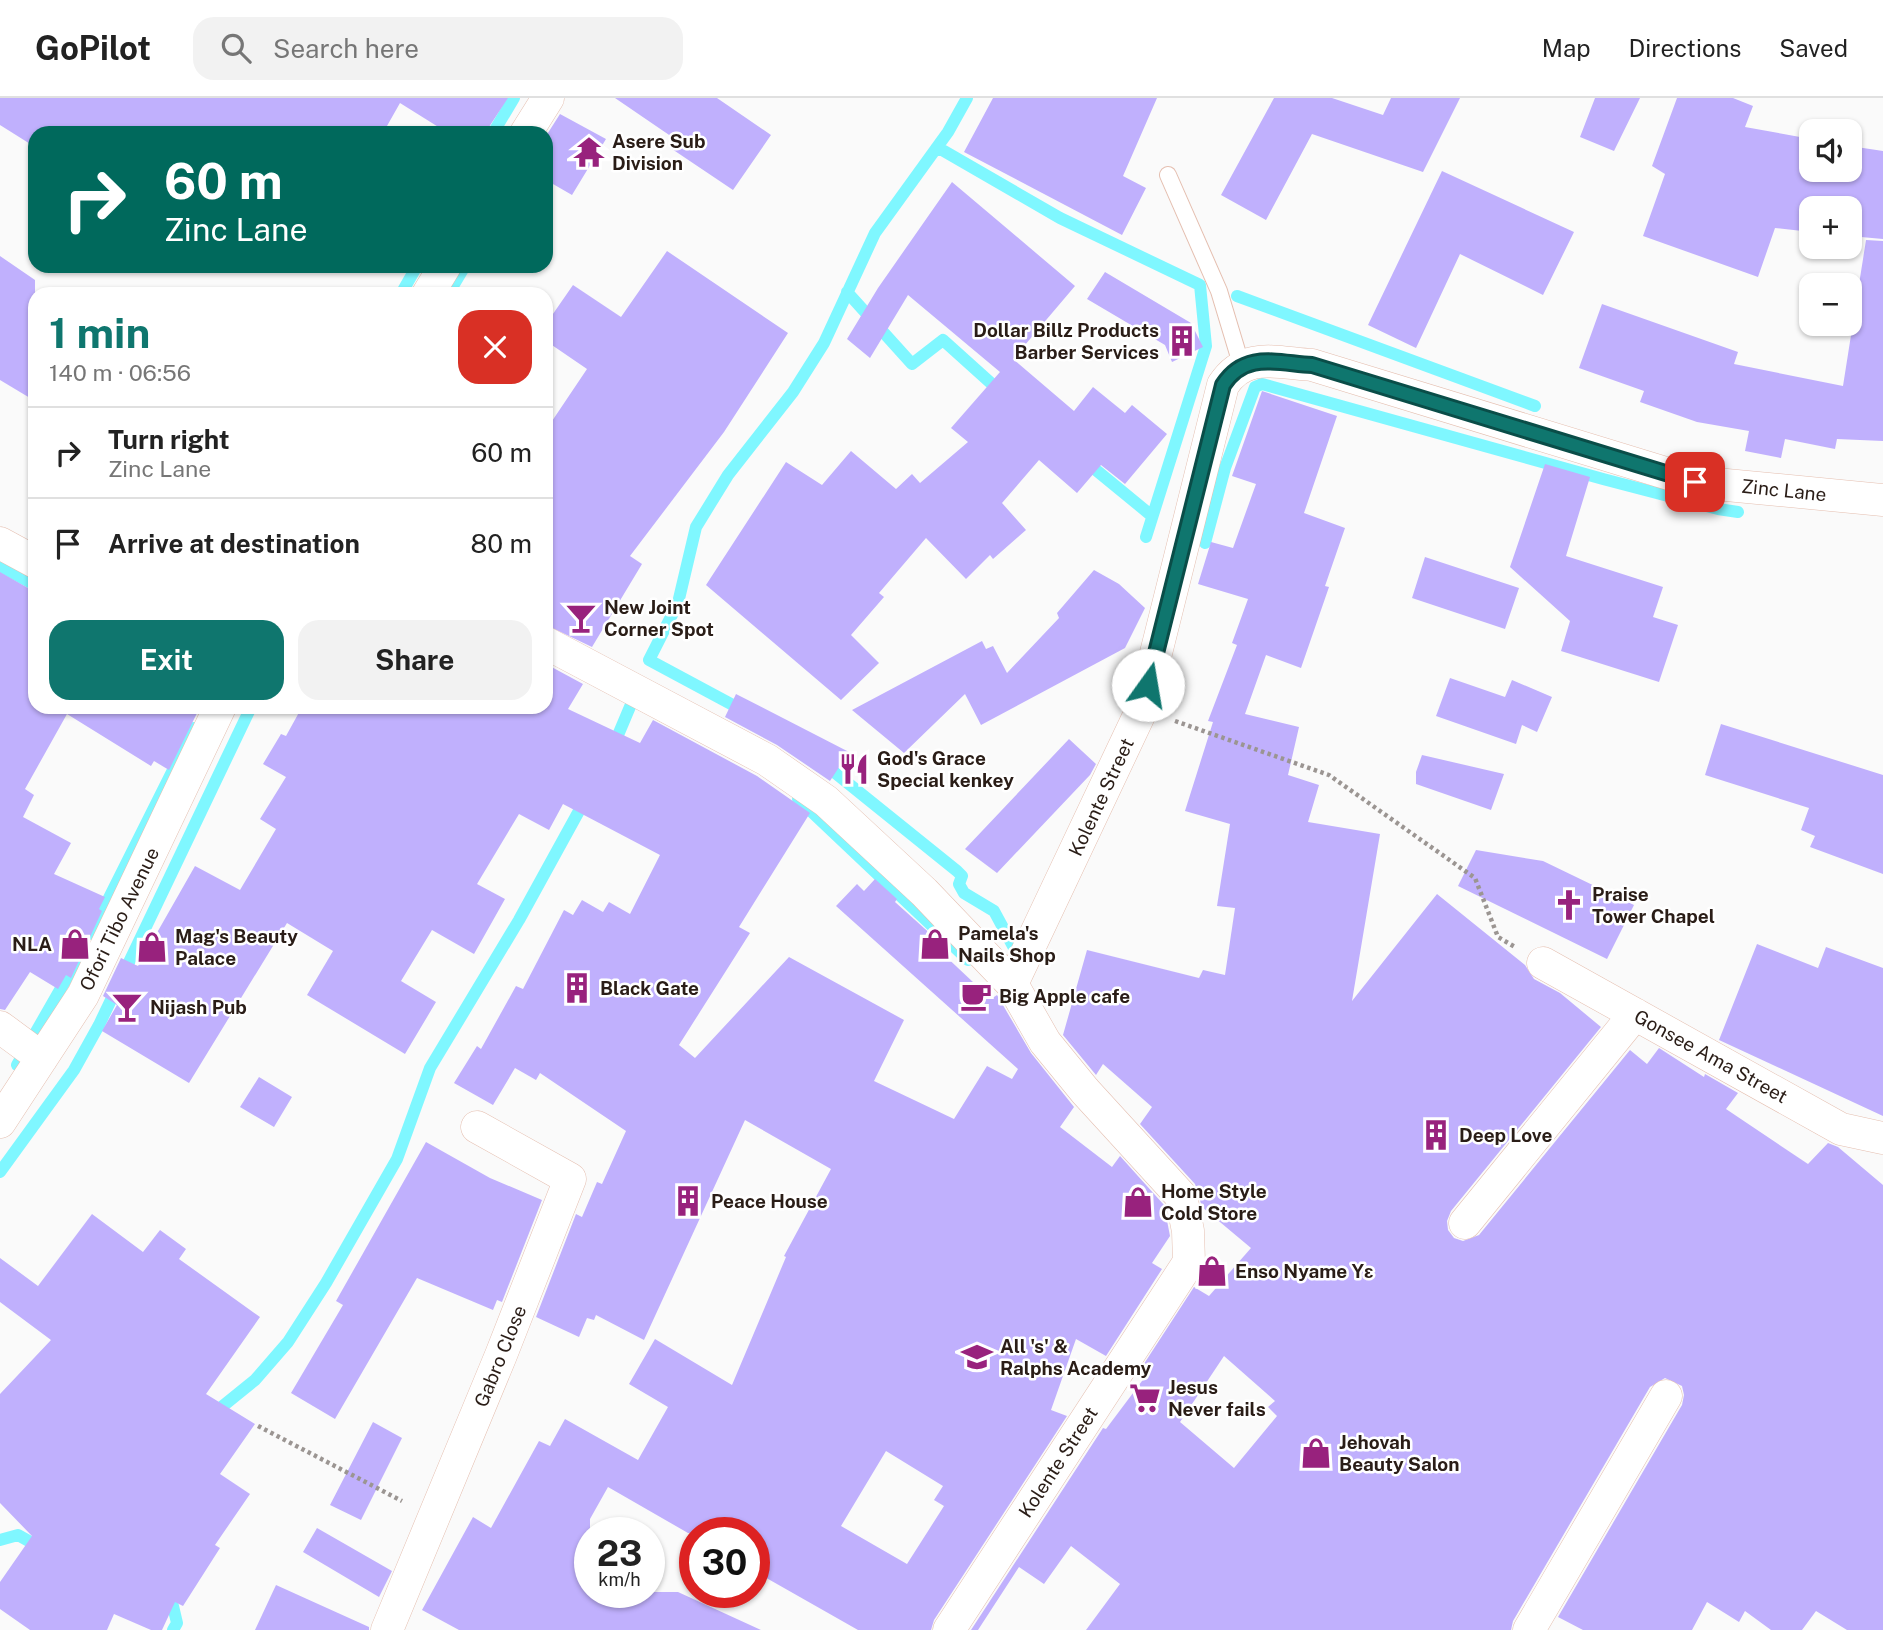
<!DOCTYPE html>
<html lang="en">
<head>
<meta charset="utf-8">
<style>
  body { margin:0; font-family:"Public Sans",sans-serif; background:#f2f2f2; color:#222; height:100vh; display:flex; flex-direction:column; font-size:26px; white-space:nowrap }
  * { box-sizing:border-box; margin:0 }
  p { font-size:23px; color:#767676 }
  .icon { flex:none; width:38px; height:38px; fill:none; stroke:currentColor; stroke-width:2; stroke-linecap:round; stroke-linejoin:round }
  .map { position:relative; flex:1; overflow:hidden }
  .side { position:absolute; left:28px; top:189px; width:525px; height:427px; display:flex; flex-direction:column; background:#fff; border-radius:21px; box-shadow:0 2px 5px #0004 }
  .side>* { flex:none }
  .top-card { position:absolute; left:28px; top:28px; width:525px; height:147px; border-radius:21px; box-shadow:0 2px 5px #0004; background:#00695c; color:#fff; overflow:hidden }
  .buttons { position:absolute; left:1799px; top:21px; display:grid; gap:14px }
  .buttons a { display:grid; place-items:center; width:63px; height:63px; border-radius:14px; background:#fff; box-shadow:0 2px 5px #0004; font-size:35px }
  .speed { position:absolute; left:574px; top:1419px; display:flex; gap:14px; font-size:35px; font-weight:700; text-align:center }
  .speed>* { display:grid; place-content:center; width:91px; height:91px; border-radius:50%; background:#fff; box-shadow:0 2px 5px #0004; line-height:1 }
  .speed small { font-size:18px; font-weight:400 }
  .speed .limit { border:10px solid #d22; background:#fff; color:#111 }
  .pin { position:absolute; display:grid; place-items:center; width:60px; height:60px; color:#fff; margin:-30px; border-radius:14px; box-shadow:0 4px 10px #0006 }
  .me { position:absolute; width:77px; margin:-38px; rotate:13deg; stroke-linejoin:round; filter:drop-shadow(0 0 5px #0008) }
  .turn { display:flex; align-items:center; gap:24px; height:147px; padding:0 21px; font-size:32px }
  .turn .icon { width:91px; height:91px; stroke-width:2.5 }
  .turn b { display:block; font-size:49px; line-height:60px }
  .round { display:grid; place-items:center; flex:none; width:74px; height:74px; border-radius:21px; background:#f2f2f2 }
  .overview { display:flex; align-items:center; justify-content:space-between; height:119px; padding:0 21px }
  h1 { font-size:42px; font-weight:700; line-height:52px; color:#0f766e }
  .button { display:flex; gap:14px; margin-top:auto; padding:14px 21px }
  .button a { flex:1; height:80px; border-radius:21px; background:#0f766e; color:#fff; font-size:28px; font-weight:700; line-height:80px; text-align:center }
  .button a+a { background:#f2f2f2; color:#222 }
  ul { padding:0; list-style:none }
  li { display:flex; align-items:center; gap:21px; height:91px; padding:0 21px; border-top:2px solid #e0e0e0 }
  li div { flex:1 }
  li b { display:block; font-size:26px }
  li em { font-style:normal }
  header { display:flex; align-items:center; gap:42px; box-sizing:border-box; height:98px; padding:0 35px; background:#fff; border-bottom:2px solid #e0e0e0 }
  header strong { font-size:33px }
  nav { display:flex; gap:38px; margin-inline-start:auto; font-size:24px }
  .search { width:490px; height:63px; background:#f2f2f2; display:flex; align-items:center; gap:18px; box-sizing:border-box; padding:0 24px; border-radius:21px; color:#767676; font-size:26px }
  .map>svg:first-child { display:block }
</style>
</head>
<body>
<header>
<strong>GoPilot</strong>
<div class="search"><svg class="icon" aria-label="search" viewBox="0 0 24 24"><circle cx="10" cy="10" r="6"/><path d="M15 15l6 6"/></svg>Search here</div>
<nav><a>Map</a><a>Directions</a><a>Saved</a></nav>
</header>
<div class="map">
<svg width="1883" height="1532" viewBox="0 0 1883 1532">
  <rect width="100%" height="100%" fill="#fafafa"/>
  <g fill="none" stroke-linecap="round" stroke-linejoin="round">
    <path stroke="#7ff7ff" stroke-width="12" d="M 493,35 L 514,0
      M 937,49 L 1060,120 L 1200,187 L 1206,248 L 1146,439
      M 453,188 L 465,168
      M 847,194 L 912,266 L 943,242 L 1003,296
      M 401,196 L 417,168
      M 1237,198 L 1535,308
      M 1085,363 L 1152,418
      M 1205,445 L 1225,370 L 1255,289 L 1262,286 L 1603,381 L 1718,411 L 1738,414
      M 0,468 L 35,487
      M 744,613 L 649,562 L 678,505 L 696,429 L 728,377 L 793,294 L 824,245 L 875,135 L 948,34 L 967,0
      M 613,649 L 632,604
      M 823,665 L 957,773 L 962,778 L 959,786 L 964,795 L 994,813 L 1021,863
      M 798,701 L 968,862
      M 91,836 L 194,630
      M 17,967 L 76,864
      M 0,1074 L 74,972 L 99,927 L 251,609
      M 213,1316 L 255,1282 L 288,1244 L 326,1185 L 397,1061 L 430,970 L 519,822 L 585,702
      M 0,1442 L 18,1437 L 43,1451
      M 160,1499 L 173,1508 L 177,1525 L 173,1532"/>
  </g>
  <path fill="#c0b0fd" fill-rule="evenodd" d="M 0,0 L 508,0 L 485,35 L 448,35 L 400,5 L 383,35 L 35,35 L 35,49 L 0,27 Z
    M 615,0 L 717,0 L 771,37 L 733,92 L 669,49 L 675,41 Z
    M 993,0 L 1157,0 L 1123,78 L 1146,90 L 1122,137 L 964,54 Z
    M 1274,0 L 1332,0 L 1383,17 L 1391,0 L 1460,0 L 1423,74 L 1312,36 L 1266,122 L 1221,97 Z
    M 1595,0 L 1640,0 L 1614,53 L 1580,39 Z
    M 1677,0 L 1733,0 L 1753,8 L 1745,29 L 1811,41 L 1811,72 L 1850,72 L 1850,48 L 1883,53 L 1883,141 L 1850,138 L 1850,110 L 1811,110 L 1811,134 L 1775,130 L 1758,179 L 1643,138 L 1665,76 L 1652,68 Z
    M 560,16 L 606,41 L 572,97 L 546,82 L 546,38 Z
    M 1442,73 L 1574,134 L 1543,197 L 1460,156 L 1416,250 L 1368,227 Z
    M 952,84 L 1075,188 L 1013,261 L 1074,313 L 1093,289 L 1125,315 L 1132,307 L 1167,336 L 1125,386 L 1101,367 L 1077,395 L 1039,362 L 1002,405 L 1026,432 L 993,461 L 990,457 L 966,481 L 926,440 L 879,495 L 884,499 L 851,537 L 879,565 L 841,602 L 706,487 L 786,364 L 822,387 L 851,353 L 896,391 L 912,376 L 920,385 L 968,344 L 951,330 L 1000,274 L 908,197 L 870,260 L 847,241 L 878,190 Z
    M 1866,142 L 1883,143 L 1883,343 L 1837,341 L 1835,351 L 1785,341 L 1781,360 L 1745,353 L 1749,333 L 1697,324 L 1640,304 L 1644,293 L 1579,270 L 1602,206 L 1738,254 L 1734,266 L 1843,288 Z
    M 667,153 L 788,235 L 724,334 L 630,458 L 642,466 L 592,549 L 546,527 L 546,332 L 587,271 L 546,243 L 546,226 L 573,187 L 621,219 Z
    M 0,158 L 35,182 L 35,303 L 0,282 Z
    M 1105,174 L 1191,225 L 1203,249 L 1172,264 L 1165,247 L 1087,201 Z
    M 1262,293 L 1337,318 L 1304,415 L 1345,430 L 1325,488 L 1329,489 L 1301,570 L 1266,557 L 1245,616 L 1299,629 L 1288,677 L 1319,687 L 1308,724 L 1380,736 L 1352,903 L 1437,796 L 1525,867 L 1534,881 L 1560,895 L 1601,929 L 1451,1113 L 1447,1123 L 1448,1132 L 1454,1140 L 1463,1143 L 1479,1137 L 1630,952 L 1647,966 L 1659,950 L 1704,979 L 1705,976 L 1738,995 L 1726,1011 L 1808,1066 L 1828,1045 L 1838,1049 L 1883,1087 L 1883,1532 L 1847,1532 L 1816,1513 L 1802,1532 L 1771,1532 L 1745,1513 L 1739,1524 L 1707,1504 L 1692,1532 L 1583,1532 L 1558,1519 L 1682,1307 L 1684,1297 L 1682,1288 L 1665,1280 L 1650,1289 L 1513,1523 L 1511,1532 L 1086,1532 L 1120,1486 L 1071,1448 L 1044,1486 L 1019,1469 L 978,1532 L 971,1532 L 1103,1330 L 1106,1331 L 1145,1279 L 1138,1275 L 1194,1189 L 1209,1198 L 1251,1150 L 1202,1109 L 1195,1086 L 1140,1026 L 1152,1009 L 1103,966 L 1096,977 L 1063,937 L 1087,852 L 1199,880 L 1203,872 L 1225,877 L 1235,810 L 1217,808 L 1230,726 L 1185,713 L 1213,624 L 1208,623 L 1237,547 L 1232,545 L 1248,501 L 1198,486 L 1211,444 L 1233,450 L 1256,386 L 1232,378 ZM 1224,1258 L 1275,1303 L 1268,1309 L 1277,1318 L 1234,1370 L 1180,1324 Z
    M 1545,366 L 1590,379 L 1566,458 L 1663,489 L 1653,519 L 1678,527 L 1659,584 L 1561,553 L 1570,523 L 1510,469 Z
    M 1425,459 L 1519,490 L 1505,531 L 1412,500 Z
    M 1094,472 L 1119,486 L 1145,510 L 1125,550 L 981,627 L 965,596 L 904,655 L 852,612 L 982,543 L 986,551 L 993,548 L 1007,575 L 1059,520 L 1057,515 Z
    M 0,474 L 35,494 L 35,609 L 200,609 L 169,672 L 154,663 L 151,668 L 67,616 L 25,691 L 34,697 L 23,719 L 71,745 L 54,776 L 105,799 L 99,811 L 102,813 L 71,880 L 66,877 L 58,891 L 30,874 L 5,912 L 0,911 Z
    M 546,566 L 583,586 L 568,611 L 640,645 L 653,622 L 757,678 L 810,715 L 739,829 L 750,835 L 679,947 L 695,960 L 789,859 L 904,922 L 874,983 L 954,1021 L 987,968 L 1012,981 L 1018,971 L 836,808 L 857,786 L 864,793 L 875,781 L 897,801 L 895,804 L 944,848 L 940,853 L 991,901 L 997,897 L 1031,955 L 1074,1009 L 1060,1029 L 1112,1069 L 1120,1058 L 1164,1107 L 1170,1138 L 1152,1165 L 1162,1171 L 1106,1258 L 1076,1241 L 1051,1312 L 1067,1318 L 934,1522 L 931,1532 L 858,1532 L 754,1473 L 754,1435 L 688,1435 L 608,1389 L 590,1421 L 590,1494 L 678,1494 L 761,1532 L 459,1532 L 422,1512 L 473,1419 L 491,1430 L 539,1343 L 550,1348 L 565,1321 L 638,1362 L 668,1309 L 629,1286 L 655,1241 L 732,1287 L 786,1159 L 784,1158 L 831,1071 L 745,1022 L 644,1242 L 596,1217 L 594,1222 L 587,1220 L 579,1239 L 536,1219 L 576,1116 L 582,1119 L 597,1084 L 602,1086 L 626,1033 L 540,975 L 536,982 L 515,970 L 493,1007 L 454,985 L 477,948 L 481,951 L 516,888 L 523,891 L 564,812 L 573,817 L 582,802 L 603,814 L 609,804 L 630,816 L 660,757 L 563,706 L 549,732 L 519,716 L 477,786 L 505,801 L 474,856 L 432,832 L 401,883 L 436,904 L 405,956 L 307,897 L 333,853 L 287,825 L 189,985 L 102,933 L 117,907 L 103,898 L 121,860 L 138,868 L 195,768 L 240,792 L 276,731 L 260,721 L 286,679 L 263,666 L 281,636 L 286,638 L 302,609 L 546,609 ZM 886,1353 L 943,1388 L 934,1402 L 944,1408 L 907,1466 L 841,1428 Z
    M 1450,580 L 1505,599 L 1512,582 L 1552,599 L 1537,634 L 1522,627 L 1516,646 L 1436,618 Z
    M 736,596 L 849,654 L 830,683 L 777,647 L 725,619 Z
    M 1721,626 L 1883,677 L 1883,776 L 1810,749 L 1815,738 L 1801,732 L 1809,710 L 1705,677 Z
    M 1069,641 L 1096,666 L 1090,677 L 997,775 L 965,751 Z
    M 1422,657 L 1504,676 L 1491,712 L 1416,686 L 1416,674 Z
    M 1476,752 L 1543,763 L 1634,807 L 1607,861 L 1458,788 Z
    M 1757,846 L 1818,870 L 1826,849 L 1883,870 L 1883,1018 L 1719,942 Z
    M 259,979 L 292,999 L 274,1029 L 240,1009 Z
    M 426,1044 L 490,1080 L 542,1102 L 502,1204 L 497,1202 L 493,1212 L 417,1180 L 335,1321 L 291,1295 L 343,1207 L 336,1203 Z
    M 92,1116 L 143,1154 L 160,1132 L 186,1151 L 179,1161 L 260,1219 L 206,1296 L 255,1326 L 220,1376 L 250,1396 L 215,1447 L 220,1450 L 183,1508 L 175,1504 L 162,1532 L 151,1532 L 114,1516 L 107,1532 L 30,1532 L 0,1511 L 0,1484 L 32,1438 L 0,1405 L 0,1296 L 51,1242 L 0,1204 L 0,1160 L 38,1188 Z
    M 373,1324 L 402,1340 L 361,1422 L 330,1407 Z
    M 317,1430 L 392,1473 L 379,1499 L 303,1454 Z
    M 276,1487 L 369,1529 L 369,1532 L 255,1532 Z"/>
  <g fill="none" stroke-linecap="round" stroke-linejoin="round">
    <defs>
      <path id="lane" d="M 1168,77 L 1219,193 L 1241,266"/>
      <path id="street" d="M 526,35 L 548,0
        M 428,196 L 445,168
        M 0,445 L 35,464
        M 546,545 L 767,662 L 826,703 L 924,794 L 1012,886 L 1045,944 L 1085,993 L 1181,1098 L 1188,1133 L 1189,1164 L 949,1532
        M 1543,865 L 1841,1031 L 1883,1040
        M 1012,886 L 1142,611 L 1223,287 C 1245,253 1277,265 1312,267 L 1695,384 L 1883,402
        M 0,929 L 42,960
        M 0,1024 L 83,897 L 220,609
        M 1465,1125 L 1635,916
        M 387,1532 L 501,1257 L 570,1081 L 477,1029
        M 1529,1532 L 1666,1298"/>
    </defs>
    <use href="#lane" stroke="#e5bfb0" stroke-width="18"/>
    <use href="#street" stroke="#e5bfb0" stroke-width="33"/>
    <path stroke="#9b9592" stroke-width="4.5" stroke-dasharray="3.5 3.5" stroke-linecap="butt" d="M 1175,623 L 1329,677 L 1475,780 L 1498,839 L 1515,849
      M 258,1328 L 402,1403"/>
    <use href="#lane" stroke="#fff" stroke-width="16"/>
    <use href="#street" stroke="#fff" stroke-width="32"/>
  </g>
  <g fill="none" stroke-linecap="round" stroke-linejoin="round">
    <defs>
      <path id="route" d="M 1148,587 L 1223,287 C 1245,253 1277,265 1312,267 L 1695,384"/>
    </defs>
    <use href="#route" stroke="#0a4d48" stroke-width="18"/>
    <use href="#route" stroke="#0f766e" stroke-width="12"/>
  </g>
  <defs>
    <symbol id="temple-bare" viewBox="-9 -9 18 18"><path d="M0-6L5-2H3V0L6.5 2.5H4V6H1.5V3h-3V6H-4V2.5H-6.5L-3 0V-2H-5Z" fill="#98227d" stroke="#fff" stroke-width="2.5" paint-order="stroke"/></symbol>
    <symbol id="building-bare" viewBox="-9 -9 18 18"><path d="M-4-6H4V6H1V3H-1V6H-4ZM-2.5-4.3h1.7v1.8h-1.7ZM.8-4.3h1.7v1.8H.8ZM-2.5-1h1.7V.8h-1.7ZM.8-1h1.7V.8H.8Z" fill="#98227d" stroke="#fff" stroke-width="2.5" paint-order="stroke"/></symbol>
    <symbol id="bar-bare" viewBox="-9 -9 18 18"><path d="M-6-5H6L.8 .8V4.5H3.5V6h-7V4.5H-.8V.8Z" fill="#98227d" stroke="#fff" stroke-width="2.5" paint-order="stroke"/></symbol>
    <symbol id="restaurant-bare" viewBox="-9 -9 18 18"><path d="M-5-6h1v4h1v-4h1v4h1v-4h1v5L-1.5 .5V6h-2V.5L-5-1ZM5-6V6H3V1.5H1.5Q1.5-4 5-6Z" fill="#98227d" stroke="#fff" stroke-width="2.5" paint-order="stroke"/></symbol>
    <symbol id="church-bare" viewBox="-9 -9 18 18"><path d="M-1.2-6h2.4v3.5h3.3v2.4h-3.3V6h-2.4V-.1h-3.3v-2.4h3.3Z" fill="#98227d" stroke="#fff" stroke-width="2.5" paint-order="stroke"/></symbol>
    <symbol id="shop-bare" viewBox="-9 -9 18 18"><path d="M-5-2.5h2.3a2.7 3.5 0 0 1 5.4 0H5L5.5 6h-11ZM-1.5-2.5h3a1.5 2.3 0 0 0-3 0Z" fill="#98227d" stroke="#fff" stroke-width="2.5" paint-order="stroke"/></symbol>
    <symbol id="cafe-bare" viewBox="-9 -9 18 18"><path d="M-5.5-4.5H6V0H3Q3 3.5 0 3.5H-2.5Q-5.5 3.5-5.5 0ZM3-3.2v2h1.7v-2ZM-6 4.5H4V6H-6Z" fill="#98227d" stroke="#fff" stroke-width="2.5" paint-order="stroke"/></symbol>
    <symbol id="school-bare" viewBox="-9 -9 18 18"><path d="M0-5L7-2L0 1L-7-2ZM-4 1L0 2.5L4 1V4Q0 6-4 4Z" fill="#98227d" stroke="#fff" stroke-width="2.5" paint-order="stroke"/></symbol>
    <symbol id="supermarket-bare" viewBox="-9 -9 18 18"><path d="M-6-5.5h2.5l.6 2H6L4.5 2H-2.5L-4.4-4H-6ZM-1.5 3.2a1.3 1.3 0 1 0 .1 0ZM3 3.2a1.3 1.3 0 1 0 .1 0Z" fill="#98227d" stroke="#fff" stroke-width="2.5" paint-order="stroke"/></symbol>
  </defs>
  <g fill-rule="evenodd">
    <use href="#temple-bare" x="567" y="32" width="44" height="44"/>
    <use href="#building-bare" x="1160" y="221" width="44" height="44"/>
    <use href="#bar-bare" x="559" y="498" width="44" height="44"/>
    <use href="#restaurant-bare" x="832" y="649" width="44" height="44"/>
    <use href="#church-bare" x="1547" y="785" width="44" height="44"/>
    <use href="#shop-bare" x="53" y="824" width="44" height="44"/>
    <use href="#shop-bare" x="913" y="824" width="44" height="44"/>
    <use href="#shop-bare" x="130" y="827" width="44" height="44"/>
    <use href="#building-bare" x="555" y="868" width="44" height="44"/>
    <use href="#cafe-bare" x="954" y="876" width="44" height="44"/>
    <use href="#bar-bare" x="105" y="887" width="44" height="44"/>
    <use href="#building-bare" x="1414" y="1015" width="44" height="44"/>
    <use href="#building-bare" x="666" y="1081" width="44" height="44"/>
    <use href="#shop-bare" x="1116" y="1082" width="44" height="44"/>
    <use href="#shop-bare" x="1190" y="1151" width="44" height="44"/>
    <use href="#school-bare" x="955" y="1237" width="44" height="44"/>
    <use href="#supermarket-bare" x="1123" y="1278" width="44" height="44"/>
    <use href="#shop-bare" x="1294" y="1333" width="44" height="44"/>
  </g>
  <g text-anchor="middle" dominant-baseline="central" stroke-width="5" stroke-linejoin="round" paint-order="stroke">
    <g font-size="19" font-weight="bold" fill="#2a1d17" stroke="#fff" text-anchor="start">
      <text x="612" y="43">Asere Sub<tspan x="612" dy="22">Division</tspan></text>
      <text x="1159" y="232" text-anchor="end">Dollar Billz Products<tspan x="1159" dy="22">Barber Services</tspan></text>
      <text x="604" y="509">New Joint<tspan x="604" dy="22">Corner Spot</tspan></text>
      <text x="877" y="660">God's Grace<tspan x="877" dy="22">Special kenkey</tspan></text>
      <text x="1592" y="796">Praise<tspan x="1592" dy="22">Tower Chapel</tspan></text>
      <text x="958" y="835">Pamela's<tspan x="958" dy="22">Nails Shop</tspan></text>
      <text x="175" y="838">Mag's Beauty<tspan x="175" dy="22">Palace</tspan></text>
      <text x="52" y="846" text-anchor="end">NLA</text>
      <text x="600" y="890">Black Gate</text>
      <text x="999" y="898">Big Apple cafe</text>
      <text x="150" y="909">Nijash Pub</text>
      <text x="1459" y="1037">Deep Love</text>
      <text x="1161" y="1093">Home Style<tspan x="1161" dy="22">Cold Store</tspan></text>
      <text x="711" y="1103">Peace House</text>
      <text x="1235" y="1173">Enso Nyame Yɛ</text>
      <text x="1000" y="1248">All 's' &amp;<tspan x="1000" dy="22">Ralphs Academy</tspan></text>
      <text x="1168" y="1289">Jesus<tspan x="1168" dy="22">Never fails</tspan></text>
      <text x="1339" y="1344">Jehovah<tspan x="1339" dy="22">Beauty Salon</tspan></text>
    </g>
    <g font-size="19" fill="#2a1d17" stroke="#fff">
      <text transform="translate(1784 392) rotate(6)">Zinc Lane</text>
      <text transform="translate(1101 699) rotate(-65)">Kolente Street</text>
      <text transform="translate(119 821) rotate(-64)">Ofori Tibo Avenue</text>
      <text transform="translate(1711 958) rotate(29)">Gonsee Ama Street</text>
      <text transform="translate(500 1258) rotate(-68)">Gabro Close</text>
      <text transform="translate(1058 1364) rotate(-57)">Kolente Street</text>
    </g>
  </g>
</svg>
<div class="buttons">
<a><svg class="icon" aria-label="sound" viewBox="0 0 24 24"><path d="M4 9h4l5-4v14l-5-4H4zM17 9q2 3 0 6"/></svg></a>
<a>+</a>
<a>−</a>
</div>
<div class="speed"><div>23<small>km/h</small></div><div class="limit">30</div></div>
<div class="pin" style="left:1695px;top:384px;background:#d93025"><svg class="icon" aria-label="arrive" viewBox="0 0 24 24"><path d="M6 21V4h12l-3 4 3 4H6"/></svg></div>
<svg class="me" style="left:1148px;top:587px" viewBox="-20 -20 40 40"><circle r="19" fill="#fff"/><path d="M0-13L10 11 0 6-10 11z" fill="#0f766e"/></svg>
<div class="top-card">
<div class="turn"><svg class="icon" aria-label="right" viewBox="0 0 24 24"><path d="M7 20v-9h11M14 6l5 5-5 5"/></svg><div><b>60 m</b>Zinc Lane</div></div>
</div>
<section class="side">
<div class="overview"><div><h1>1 min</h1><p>140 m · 06:56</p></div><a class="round" style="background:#d93025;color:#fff"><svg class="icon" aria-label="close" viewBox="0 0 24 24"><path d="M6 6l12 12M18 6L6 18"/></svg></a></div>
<ul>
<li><svg class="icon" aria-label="right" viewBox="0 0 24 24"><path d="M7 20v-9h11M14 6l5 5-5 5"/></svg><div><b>Turn right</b><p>Zinc Lane</p></div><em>60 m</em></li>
<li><svg class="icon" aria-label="arrive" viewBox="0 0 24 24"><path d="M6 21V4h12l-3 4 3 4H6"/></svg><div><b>Arrive at destination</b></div><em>80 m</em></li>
</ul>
<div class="button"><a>Exit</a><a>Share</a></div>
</section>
</div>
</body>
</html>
